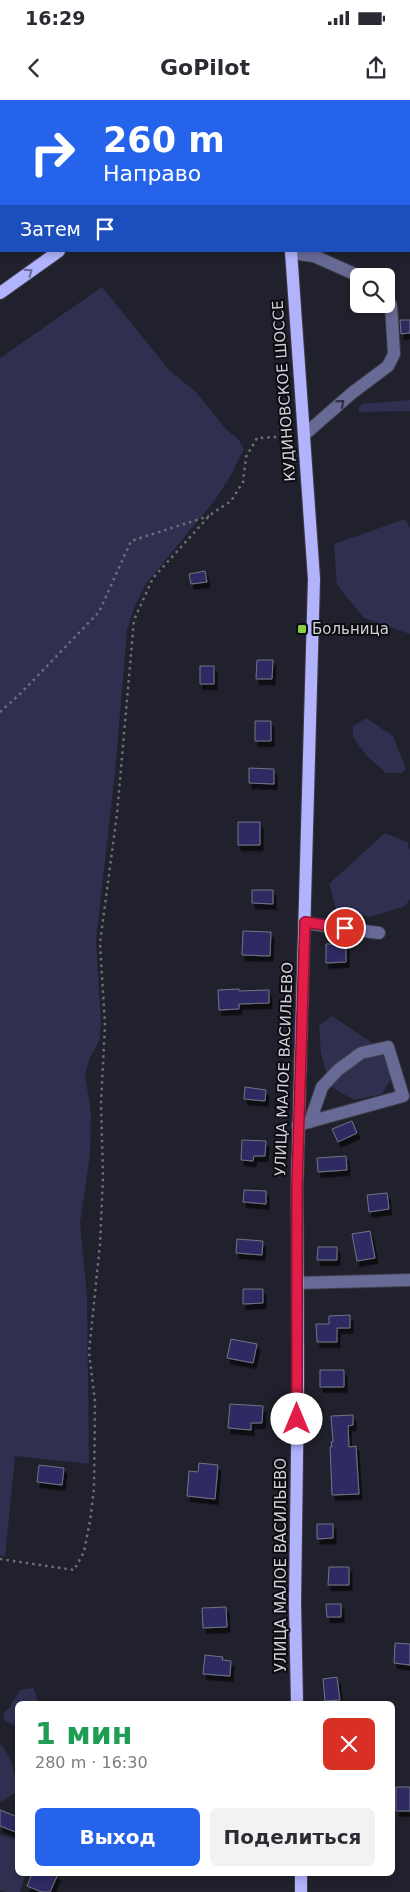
<!DOCTYPE html>
<html lang="ru">
<head>
<meta charset="utf-8">
<style>
  body { margin:0; font-family:"DejaVu Sans",sans-serif; background:#f2f2f3; color:#2b2b33; height:100vh; display:flex; flex-direction:column; font-size:19px; white-space:nowrap }
  * { box-sizing:border-box; margin:0 }
  p { font-size:16px; color:#7c7c81 }
  .icon { flex:none; width:28px; height:28px; fill:none; stroke:currentColor; stroke-width:2; stroke-linecap:round; stroke-linejoin:round }
  .map { position:relative; flex:1; overflow:hidden }
  .side { position:absolute; left:15px; top:1601px; width:380px; height:175px; display:flex; flex-direction:column; background:#fff; border-radius:8px; box-shadow:0 2px 8px #0003 }
  .side>* { flex:none }
  .guide { position:absolute; left:0px; top:0px; width:410px; height:152px; box-shadow:0 2px 8px #0003; background:#2563eb; color:#fff; overflow:hidden }
  .buttons { position:absolute; left:350px; top:168px; display:grid; gap:10px }
  .buttons a { display:grid; place-items:center; width:45px; height:45px; border-radius:8px; background:#fff; box-shadow:0 2px 8px #0003; font-size:25px }
  .pin { position:absolute; display:grid; place-items:center; width:42px; height:42px; color:#fff; margin:-21px; border:2px solid #fff; border-radius:50%; box-shadow:0 1px 5px #0007 }
  .me { position:absolute; width:55px; margin:-28px; rotate:0deg; stroke-linejoin:round; filter:drop-shadow(0 0 4px #0008) }
  .turn { display:flex; align-items:center; gap:18px; height:105px; padding:0 20px; font-size:22px }
  .turn .icon { width:65px; height:65px; stroke-width:2.5 }
  .turn b { display:block; font-size:35px; line-height:42px }
  .then { display:flex; align-items:center; height:48px; padding:0 20px; background:#0003; gap:10px; font-size:19px }
  .round { display:grid; place-items:center; flex:none; width:52px; height:52px; border-radius:8px; background:#f2f2f3 }
  .head { display:flex; align-items:center; justify-content:space-between; height:85px; padding:0 20px }
  h1 { font-size:30px; font-weight:800; line-height:38px; color:#1e9e55 }
  .action { display:flex; gap:10px; margin-top:auto; padding:10px 20px }
  .action a { flex:1; height:58px; border-radius:8px; background:#2563eb; color:#fff; font-size:20px; font-weight:800; line-height:58px; text-align:center }
  .action a+a { background:#f2f2f3; color:#2b2b33 }
  .status { display:flex; justify-content:space-between; align-items:center; height:35px; padding:0 25px; background:#fff; direction:ltr }
  .status svg { height:14px; fill:currentColor }
  header { display:flex; justify-content:space-between; align-items:center; height:65px; padding:0 20px; background:#fff; font-size:22px; font-weight:800 }
  .map>svg:first-child { display:block }
</style>
</head>
<body>
<div class="status"><b>16:29</b><svg viewBox="0 0 49 12"><path d="M0 12V9h3v3zM5 12V6h3v6zM10 12V3h3v9zM15 12V0h3v12zM26 1h20v11H26zM47 4h2v5h-2z"/></svg></div>
<header><svg class="icon" aria-label="back" viewBox="0 0 24 24"><path d="M15 5l-7 7 7 7"/></svg>GoPilot<svg class="icon" aria-label="share" viewBox="0 0 24 24"><path d="M12 15V3M7 8l5-5 5 5M5 13v7h14v-7"/></svg></header>
<div class="map">
<svg width="410" height="1792" viewBox="0 0 410 1792">
  <defs>
    <filter id="shadow"><feDropShadow dx="3" dy="5.5" stdDeviation="0" flood-color="#0009"/></filter>
  </defs>
  <rect width="100%" height="100%" fill="#21212d"/>
  <path fill="#2f2f50" d="M 102,187 L 170,271 L 196,292 L 226,329 L 239,340 L 244,349 L 230,377 L 215,400 L 145,485 L 134,508 L 127,530 L 115,673 L 96,840 L 101,924 L 99,941 L 90,957 L 85,974 L 91,1014 L 90,1054 L 80,1123 L 87,1197 L 89,1364 L 15,1356 L 5,1457 L 0,1455 L 0,258 Z
    M 410,300 L 410,311 L 359,312 L 359,308 L 362,304 Z
    M 405,419 L 410,428 L 410,534 L 364,518 L 337,485 L 334,444 Z
    M 366,618 L 393,636 L 406,669 L 401,673 L 386,673 L 366,655 L 353,637 L 353,626 Z
    M 385,733 L 407,742 L 410,750 L 410,799 L 405,806 L 370,817 L 336,809 L 329,784 Z
    M 332,916 L 384,951 L 393,976 L 382,994 L 354,1000 L 330,986 L 321,953 L 319,926 Z
    M 34,1588 L 38,1604 L 18,1604 L 17,1627 L 5,1621 L 3,1614 L 9,1608 L 20,1590 Z
    M 0,1644 C 12,1656 17,1677 15,1693 L 0,1702 Z
    M 0,1734 L 17,1740 L 18,1774 L 26,1774 L 20,1792 L 6,1792 L 0,1790 Z"/>
  <path fill="#2f2c63" stroke="#727381" filter="url(#shadow)" d="M 400,220 L 410,220 L 410,233 L 401,234 Z
    M 205,471 L 207,482 L 191,484 L 189,474 Z
    M 257,560 L 273,560 L 272,579 L 256,579 Z
    M 200,566 L 214,566 L 214,584 L 200,584 Z
    M 255,621 L 271,621 L 271,641 L 255,641 Z
    M 249,668 L 274,669 L 274,684 L 249,683 Z
    M 238,722 L 260,722 L 260,745 L 238,745 Z
    M 252,790 L 273,790 L 273,804 L 252,803 Z
    M 243,831 L 271,832 L 270,856 L 242,855 Z
    M 326,844 L 346,844 L 346,862 L 326,863 Z
    M 239,889 L 239,891 L 269,890 L 269,903 L 239,904 L 239,909 L 219,910 L 218,890 Z
    M 245,987 L 266,990 L 265,1001 L 244,999 Z
    M 352,1021 L 357,1033 L 338,1042 L 332,1029 Z
    M 242,1040 L 266,1041 L 265,1056 L 254,1056 L 253,1061 L 241,1060 Z
    M 346,1056 L 347,1070 L 318,1072 L 317,1058 Z
    M 244,1090 L 266,1091 L 266,1104 L 243,1102 Z
    M 387,1093 L 389,1109 L 369,1112 L 367,1095 Z
    M 370,1131 L 375,1158 L 357,1161 L 352,1134 Z
    M 237,1139 L 263,1141 L 262,1155 L 236,1153 Z
    M 318,1147 L 337,1147 L 337,1160 L 317,1160 Z
    M 243,1189 L 263,1189 L 263,1203 L 243,1204 Z
    M 350,1215 L 350,1228 L 337,1228 L 337,1242 L 317,1242 L 316,1224 L 329,1224 L 329,1216 Z
    M 231,1239 L 257,1244 L 253,1263 L 227,1258 Z
    M 320,1270 L 344,1270 L 344,1287 L 320,1287 Z
    M 230,1304 L 263,1306 L 262,1323 L 251,1323 L 251,1330 L 228,1328 Z
    M 353,1315 L 353,1325 L 348,1326 L 349,1347 L 356,1346 L 359,1394 L 332,1395 L 330,1347 L 332,1347 L 331,1342 L 333,1342 L 331,1316 Z
    M 199,1363 L 218,1365 L 215,1399 L 187,1396 L 189,1371 L 198,1372 Z
    M 39,1365 L 64,1368 L 62,1385 L 37,1382 Z
    M 317,1424 L 333,1424 L 333,1438 L 317,1439 Z
    M 329,1467 L 349,1467 L 349,1485 L 328,1485 Z
    M 326,1504 L 341,1504 L 341,1517 L 327,1517 Z
    M 226,1507 L 227,1527 L 203,1528 L 202,1508 Z
    M 395,1543 L 410,1544 L 410,1565 L 394,1563 Z
    M 205,1555 L 223,1557 L 222,1560 L 231,1561 L 230,1576 L 203,1574 Z
    M 337,1577 L 340,1600 L 325,1601 L 323,1579 Z
    M 396,1687 L 410,1687 L 410,1711 L 396,1711 Z
    M 0,1710 L 18,1717 L 18,1733 L 0,1726 Z
    M 32,1774 L 58,1774 L 50,1792 L 42,1792 L 27,1786 Z"/>
  <g fill="none" stroke-linecap="round" stroke-linejoin="round">
    <defs>
      <path id="minor" d="M 291,153 L 314,156 L 359,176
        M 304,335 L 352,293 L 388,266 L 394,254 L 391,205 L 386,198
        M 305,823 L 379,833
        M 298,1025 L 305,1023 L 403,996 L 388,947 L 361,953 L 338,970 L 322,987 L 310,1022
        M 297,1183 L 410,1180"/>
      <path id="major" d="M 381,0 L 382,1
        M 266,1 L 267,0
        M 294,1 L 294,0
        M 291,151 L 314,479 L 297,1085 L 298,1282 L 295,1503 L 297,1604
        M 0,193 L 59,151
        M 301,1774 L 301,1792"/>
      <path id="highway" d="M 99,1 L 101,0
        M 150,1 L 152,0
        M 0,69 L 1,68
        M 0,103 L 1,102"/>
    </defs>
    <use href="#minor" stroke="#3d3d49" stroke-width="14"/>
    <use href="#major" stroke="#3d3d49" stroke-width="14"/>
    <use href="#highway" stroke="#3d3d49" stroke-width="17"/>
    <path stroke="#6e6e78" stroke-width="2.5" stroke-dasharray="2.5 4" stroke-linecap="butt" d="M 0,612 L 20,594 L 99,512 L 131,441 L 209,416
      M 0,1459 L 74,1470 L 84,1452 L 90,1421 L 94,1389 L 95,1302 L 89,1252 L 100,1144 L 103,1077 L 101,1003 L 105,925 L 100,843 L 117,714 L 134,520 L 153,478 L 210,415 L 231,401 L 243,382 L 246,357 L 257,338 L 293,336"/>
    <use href="#minor" stroke="#686a96" stroke-width="12"/>
    <use href="#major" stroke="#b1b3fd" stroke-width="12"/>
    <use href="#highway" stroke="#d7d8ef" stroke-width="15"/>
  </g>
  <defs><path id="oneway-chevron" d="M-2-3.5L2.5 0L-2 3.5" fill="none" stroke-width="1.6" stroke-linecap="round" stroke-linejoin="round" transform="scale(1.25)"/></defs>
  <use stroke="#666792" href="#oneway-chevron" transform="translate(29 172) rotate(-35)"/>
  <use stroke="#2c2c3f" href="#oneway-chevron" transform="translate(341 303) rotate(-41)"/>
  <g fill="none" stroke-linecap="round" stroke-linejoin="round">
    <defs>
      <path id="route" d="M 297,1319 L 297,1085 L 305,822 L 345,828"/>
    </defs>
    <use href="#route" stroke="#92132f" stroke-width="12"/>
    <use href="#route" stroke="#e11d48" stroke-width="9"/>
  </g>
  <rect fill="#8ace48" stroke="#0b0b10" stroke-width="2" x="297" y="524" width="10" height="10" rx="2.5"/>
  <g text-anchor="middle" dominant-baseline="central" stroke-width="4" stroke-linejoin="round" paint-order="stroke">
    <g font-size="15" fill="#d0d1d9" stroke="#0b0b10">
      <text transform="translate(284 291) rotate(-94)">КУДИНОВСКОЕ ШОССЕ</text>
      <text transform="translate(284 969) rotate(-88)">УЛИЦА МАЛОЕ ВАСИЛЬЕВО</text>
      <text transform="translate(281 1465) rotate(-90)">УЛИЦА МАЛОЕ ВАСИЛЬЕВО</text>
    </g>
    <g font-size="15" fill="#d0d1d9" stroke="#0b0b10" text-anchor="start">
      <text x="312" y="529">Больница</text>
    </g>
  </g>
</svg>
<div class="buttons">
<a><svg class="icon" aria-label="search" viewBox="0 0 24 24"><circle cx="10" cy="10" r="6"/><path d="M15 15l6 6"/></svg></a>
</div>
<div class="pin" style="left:345px;top:828px;background:#d93025"><svg class="icon" aria-label="arrive" viewBox="0 0 24 24"><path d="M6 21V4h12l-3 4 3 4H6"/></svg></div>
<svg class="me" style="left:297px;top:1319px" viewBox="-20 -20 40 40"><circle r="19" fill="#fff"/><path d="M0-13L10 11 0 6-10 11z" fill="#e11d48"/></svg>
<div class="guide">
<div class="turn"><svg class="icon" aria-label="right" viewBox="0 0 24 24"><path d="M7 20v-9h11M14 6l5 5-5 5"/></svg><div><b>260 m</b>Направо</div></div>
<div class="then">Затем<svg class="icon" aria-label="arrive" viewBox="0 0 24 24"><path d="M6 21V4h12l-3 4 3 4H6"/></svg></div>
</div>
<section class="side">
<div class="head"><div><h1>1 мин</h1><p>280 m · 16:30</p></div><a class="round" style="background:#d93025;color:#fff"><svg class="icon" aria-label="close" viewBox="0 0 24 24"><path d="M6 6l12 12M18 6L6 18"/></svg></a></div>
<div class="action"><a>Выход</a><a>Поделиться</a></div>
</section>
</div>
</body>
</html>
